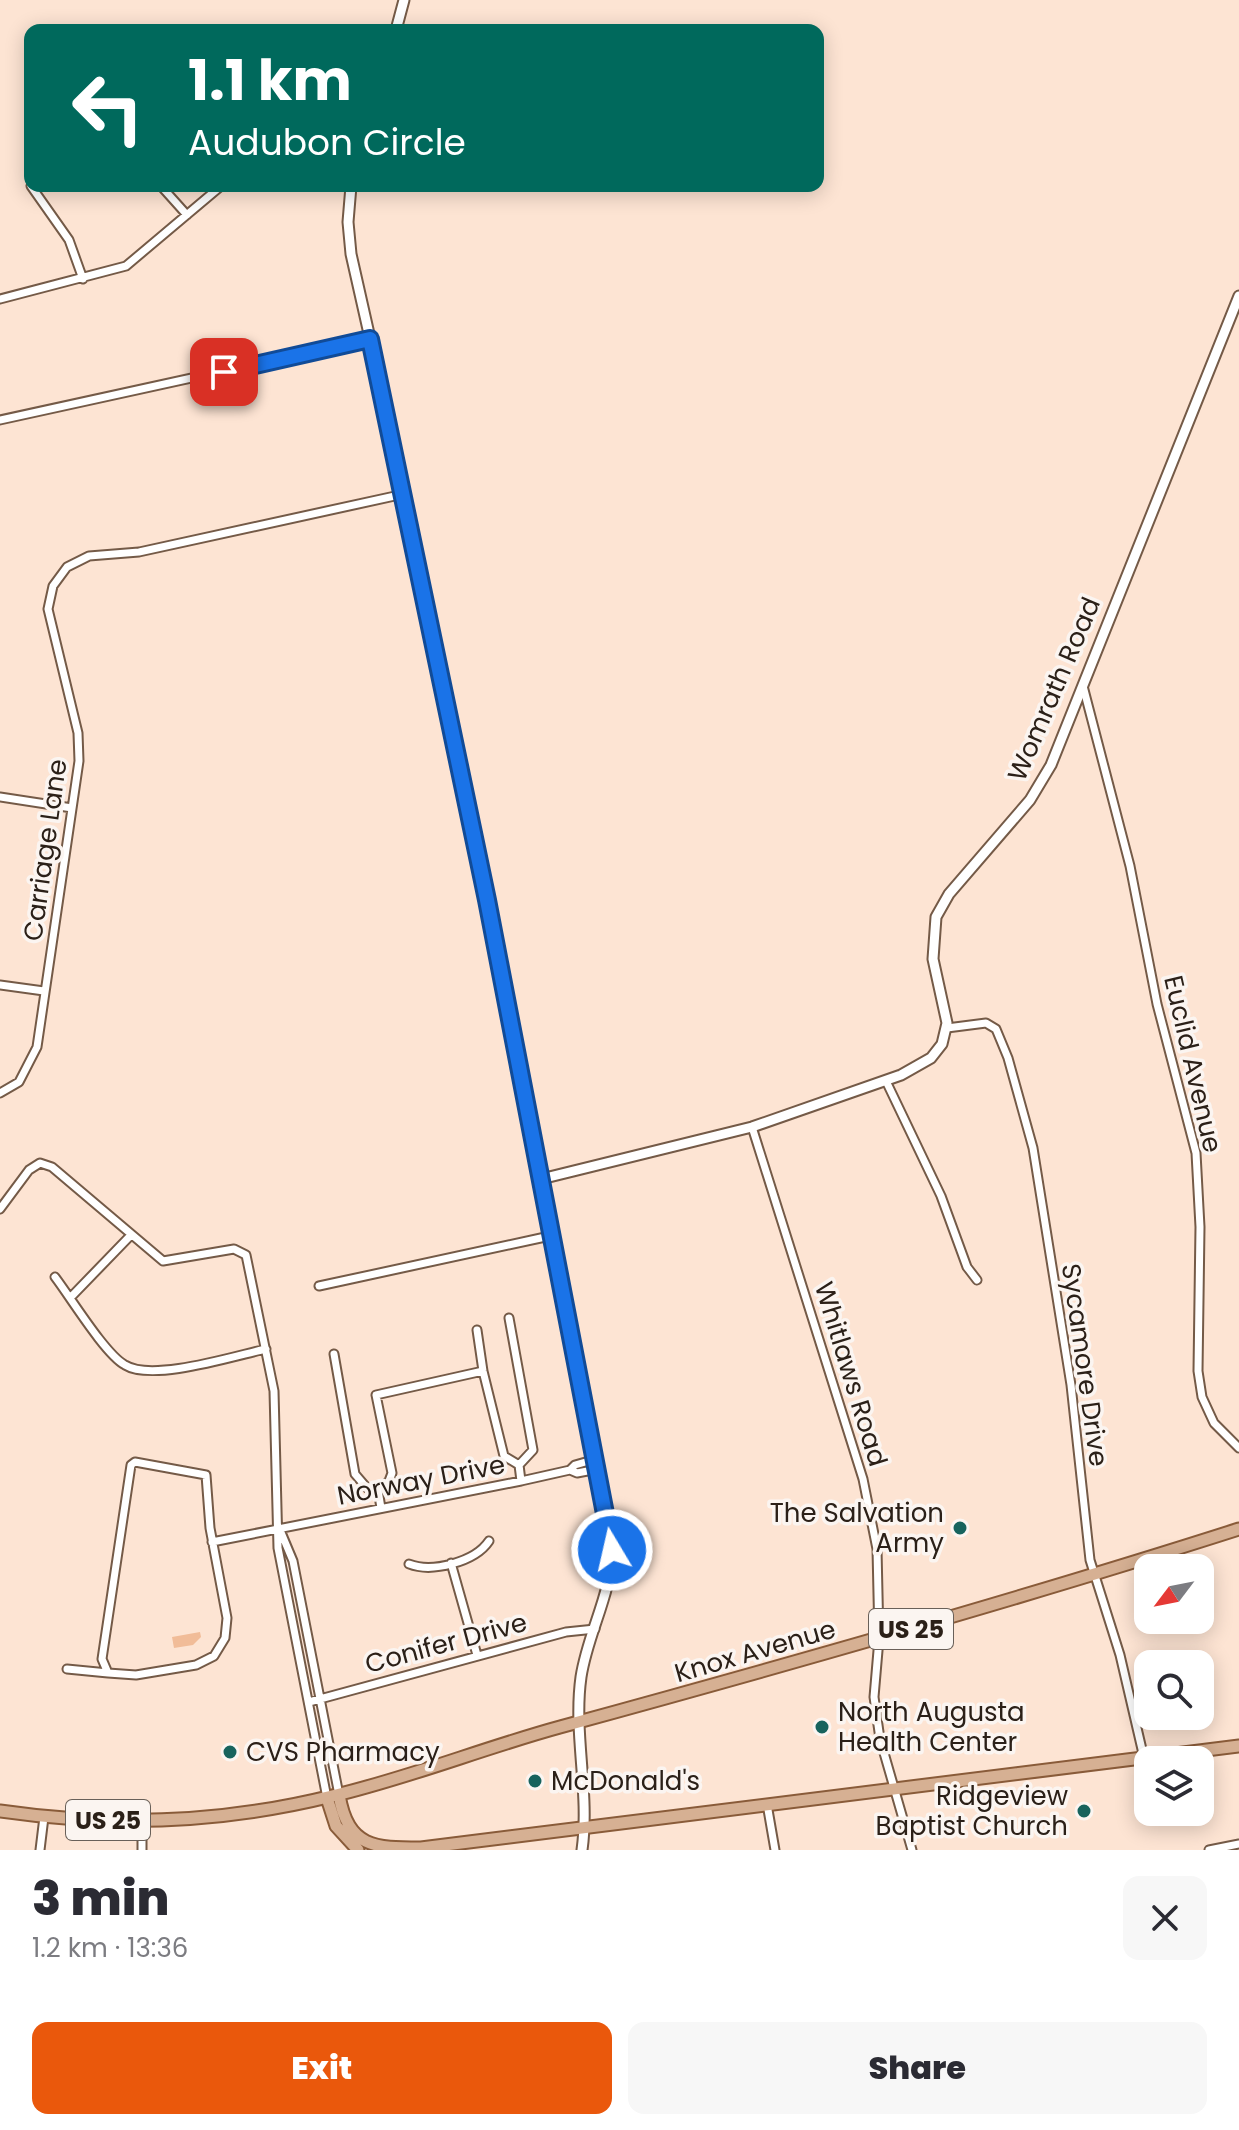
<!DOCTYPE html>
<html lang="en">
<head>
<meta charset="utf-8">
<style>
  body { margin:0; font-family:Poppins,sans-serif; background:#f7f7f7; color:#2b2b33; height:100vh; display:flex; flex-direction:column; font-size:30px; white-space:nowrap }
  * { box-sizing:border-box; margin:0 }
  p { font-size:26px; color:#7c7c81 }
  .icon { flex:none; width:44px; height:44px; fill:none; stroke:currentColor; stroke-width:2; stroke-linecap:round; stroke-linejoin:round }
  .map { position:relative; height:1850px; overflow:hidden }
  .details { display:flex; flex-direction:column; background:#fff; flex:1 }
  .details>* { flex:none }
  .hud { position:absolute; left:24px; top:24px; width:800px; height:168px; border-radius:16px; box-shadow:0 4px 20px #0003; background:#00695c; color:#fff; overflow:hidden }
  .needle { width:52px; rotate:238deg }
  .tools { position:absolute; left:1134px; top:1554px; display:grid; gap:16px }
  .tools a { display:grid; place-items:center; width:80px; height:80px; border-radius:16px; background:#fff; box-shadow:0 4px 20px #0003; font-size:40px }
  .pin { position:absolute; display:grid; place-items:center; width:68px; height:68px; color:#fff; margin:-34px; border-radius:16px; box-shadow:0 4px 12px #0006 }
  .me { position:absolute; width:88px; margin:-44px; rotate:351deg; stroke-linejoin:round; filter:drop-shadow(0 0 6px #0008) }
  .turn { display:flex; align-items:center; gap:28px; height:168px; padding:0 32px; font-size:36px }
  .turn .icon { width:104px; height:104px; stroke-width:2.5 }
  .turn b { display:block; font-size:56px; line-height:68px }
  .round { display:grid; place-items:center; flex:none; width:84px; height:84px; border-radius:16px; background:#f7f7f7 }
  .summary { display:flex; align-items:center; justify-content:space-between; height:136px; padding:0 32px }
  h1 { font-size:48px; font-weight:800; line-height:60px }
  .primary-button { display:flex; gap:16px; margin-top:auto; padding:16px 32px }
  .primary-button a { flex:1; height:92px; border-radius:16px; background:#ea580c; color:#fff; font-size:32px; font-weight:800; line-height:92px; text-align:center }
  .primary-button a+a { background:#f7f7f7; color:#2b2b33 }
  .map>svg:first-child { display:block }
</style>
</head>
<body>
<div class="map">
<svg width="1239" height="1850" viewBox="0 0 1239 1850">
  <rect width="100%" height="100%" fill="#fde4d3"/>
  <path fill="#f1bc98" d="M 200,1632 L 201,1637 L 193,1645 L 174,1648 L 172,1637 Z"/>
  <g fill="none" stroke-linecap="round" stroke-linejoin="round">
    <defs>
      <path id="minor" d="M 31,186 L 69,240 L 83,279
        M 161,186 L 187,215
        M 0,299 L 126,266 L 221,186
        M 0,420 L 370,339
        M 1083,686 L 1130,866 L 1157,1004 L 1196,1153 L 1200,1227 L 1198,1371 L 1202,1397 L 1214,1423 L 1239,1448
        M 0,797 L 72,808
        M 0,985 L 44,991
        M 947,1028 L 986,1023 L 996,1029 L 1008,1058 L 1033,1148 L 1071,1385 L 1090,1560 L 1120,1655 L 1144,1758
        M 886,1081 L 941,1196 L 967,1267 L 977,1280
        M 0,1093 L 19,1082 L 37,1047 L 79,761 L 78,733 L 48,609 L 53,586 L 67,567 L 89,556 L 139,552 L 404,494
        M 752,1127 L 863,1479 L 877,1549 L 879,1639 L 874,1697 L 880,1739 L 912,1850
        M 0,1209 L 29,1170 L 40,1163 L 52,1167 L 163,1261 L 234,1249 L 246,1255 L 274,1391 L 278,1548 L 327,1798
        M 55,1277 C 71,1298 105,1354 125,1365 C 152,1382 234,1356 266,1349
        M 319,1286 L 550,1236
        M 70,1298 L 131,1235
        M 509,1318 L 533,1450 L 519,1465
        M 477,1330 L 483,1371 L 504,1456 L 519,1465 L 521,1481
        M 334,1354 L 355,1474 L 367,1488 L 378,1490
        M 135,1462 L 206,1475 L 210,1528 L 227,1618 L 225,1638 L 214,1656 L 196,1665 L 136,1675 L 108,1673 L 102,1659 L 131,1465 Z
        M 570,1470 L 577,1473 L 598,1469
        M 381,1508 L 378,1490 L 389,1481 L 392,1473 L 376,1395 L 483,1371
        M 280,1530 L 293,1561 L 339,1795
        M 212,1542 L 521,1481 L 570,1470 L 575,1465 L 596,1459
        M 451,1563 L 477,1655
        M 409,1564 C 432,1573 475,1562 489,1541
        M 67,1669 L 108,1673
        M 309,1702 L 566,1632 L 595,1629
        M 767,1804 L 775,1850
        M 142,1821 L 142,1850
        M 40,1850 L 44,1817
        M 1209,1850 L 1239,1844"/>
      <path id="tertiary" d="M 396,30 L 404,0
        M 351,186 L 348,222 L 351,254 L 397,458 L 481,871 L 612,1545 C 613,1593 588,1631 581,1677 C 573,1734 590,1792 582,1850
        M 541,1179 L 752,1127 L 901,1075 L 931,1058 L 942,1044 L 947,1023 L 933,959 L 936,917 L 949,894 L 1030,800 L 1051,765 L 1239,296"/>
      <path id="primary" d="M 339,1795 C 348,1848 375,1848 421,1848 L 1239,1746
        M 327,1798 L 336,1826 L 358,1850
        M 0,1811 C 111,1827 223,1823 332,1796 C 409,1778 483,1748 560,1727 C 787,1665 1014,1601 1239,1529"/>
    </defs>
    <use href="#minor" stroke="#745a47" stroke-width="11"/>
    <use href="#tertiary" stroke="#745a47" stroke-width="13"/>
    <use href="#primary" stroke="#895b39" stroke-width="15"/>
    <use href="#minor" stroke="#fff" stroke-width="7"/>
    <use href="#tertiary" stroke="#fff" stroke-width="9"/>
    <use href="#primary" stroke="#d6b093" stroke-width="11"/>
  </g>
  <g fill="none" stroke-linecap="round" stroke-linejoin="round">
    <defs>
      <path id="route" d="M 224,372 L 370,339 L 487,900 L 612,1550"/>
    </defs>
    <use href="#route" stroke="#114b97" stroke-width="20"/>
    <use href="#route" stroke="#1a73e8" stroke-width="14"/>
  </g>
  <g fill="#17635d" stroke="#fbf5f1" stroke-width="3">
    <circle cx="960" cy="1528" r="8"/>
    <circle cx="822" cy="1727" r="8"/>
    <circle cx="230" cy="1752" r="8"/>
    <circle cx="535" cy="1781" r="8"/>
    <circle cx="1084" cy="1811" r="8"/>
  </g>
  <g text-anchor="middle" dominant-baseline="central" stroke-width="7" stroke-linejoin="round" paint-order="stroke">
    <g fill="#fbf5f1" stroke="#696059" stroke-width="2">
      <rect x="869" y="1609" width="84" height="40" rx="6"/>
      <rect x="66" y="1800" width="84" height="40" rx="6"/>
    </g>
    <g font-size="24" font-weight="bold" fill="#2b2018">
      <text x="911" y="1629">US 25</text>
      <text x="108" y="1820">US 25</text>
    </g>
    <g font-size="26" fill="#2b2018" stroke="#fbf5f1">
      <text transform="translate(1054 689) rotate(-67)">Womrath Road</text>
      <text transform="translate(45 850) rotate(-82)">Carriage Lane</text>
      <text transform="translate(1193 1064) rotate(77)">Euclid Avenue</text>
      <text transform="translate(1085 1365) rotate(82)">Sycamore Drive</text>
      <text transform="translate(851 1374) rotate(73)">Whitlaws Road</text>
      <text transform="translate(421 1480) rotate(-11)">Norway Drive</text>
      <text transform="translate(446 1643) rotate(-15)">Conifer Drive</text>
      <text transform="translate(755 1651) rotate(-16)">Knox Avenue</text>
    </g>
    <g font-size="26" fill="#2b2018" stroke="#fbf5f1" text-anchor="start">
      <text x="944" y="1513" text-anchor="end">The Salvation<tspan x="944" dy="30">Army</tspan></text>
      <text x="838" y="1712">North Augusta<tspan x="838" dy="30">Health Center</tspan></text>
      <text x="246" y="1752">CVS Pharmacy</text>
      <text x="551" y="1781">McDonald's</text>
      <text x="1068" y="1796" text-anchor="end">Ridgeview<tspan x="1068" dy="30">Baptist Church</tspan></text>
    </g>
  </g>
</svg>
<div class="tools">
<a><svg class="needle" viewBox="-14 -14 28 28"><path d="M0-13l5 13h-10z" fill="#e53935"/><path d="M0 13l5-13h-10z" fill="#7c7c81"/></svg></a>
<a><svg class="icon" aria-label="search" viewBox="0 0 24 24"><circle cx="10" cy="10" r="6"/><path d="M15 15l6 6"/></svg></a>
<a><svg class="icon" aria-label="layers" viewBox="0 0 24 24"><path d="M12 4l9 5-9 5-9-5zM3 14l9 5 9-5"/></svg></a>
</div>
<div class="pin" style="left:224px;top:372px;background:#d93025"><svg class="icon" aria-label="arrive" viewBox="0 0 24 24"><path d="M6 21V4h12l-3 4 3 4H6"/></svg></div>
<svg class="me" style="left:612px;top:1550px" viewBox="-20 -20 40 40"><circle r="17" fill="#1a73e8" stroke="#fff" stroke-width="3"/><path d="M0-11L8 9 0 5-8 9z" fill="#fff"/></svg>
<div class="hud">
<div class="turn"><svg class="icon" aria-label="left" viewBox="0 0 24 24"><path d="M17 20v-9H6M10 6l-5 5 5 5"/></svg><div><b>1.1 km</b>Audubon Circle</div></div>
</div>
</div>
<section class="details">
<div class="summary"><div><h1>3 min</h1><p>1.2 km · 13:36</p></div><a class="round"><svg class="icon" aria-label="close" viewBox="0 0 24 24"><path d="M6 6l12 12M18 6L6 18"/></svg></a></div>
<div class="primary-button"><a>Exit</a><a>Share</a></div>
</section>
</body>
</html>
